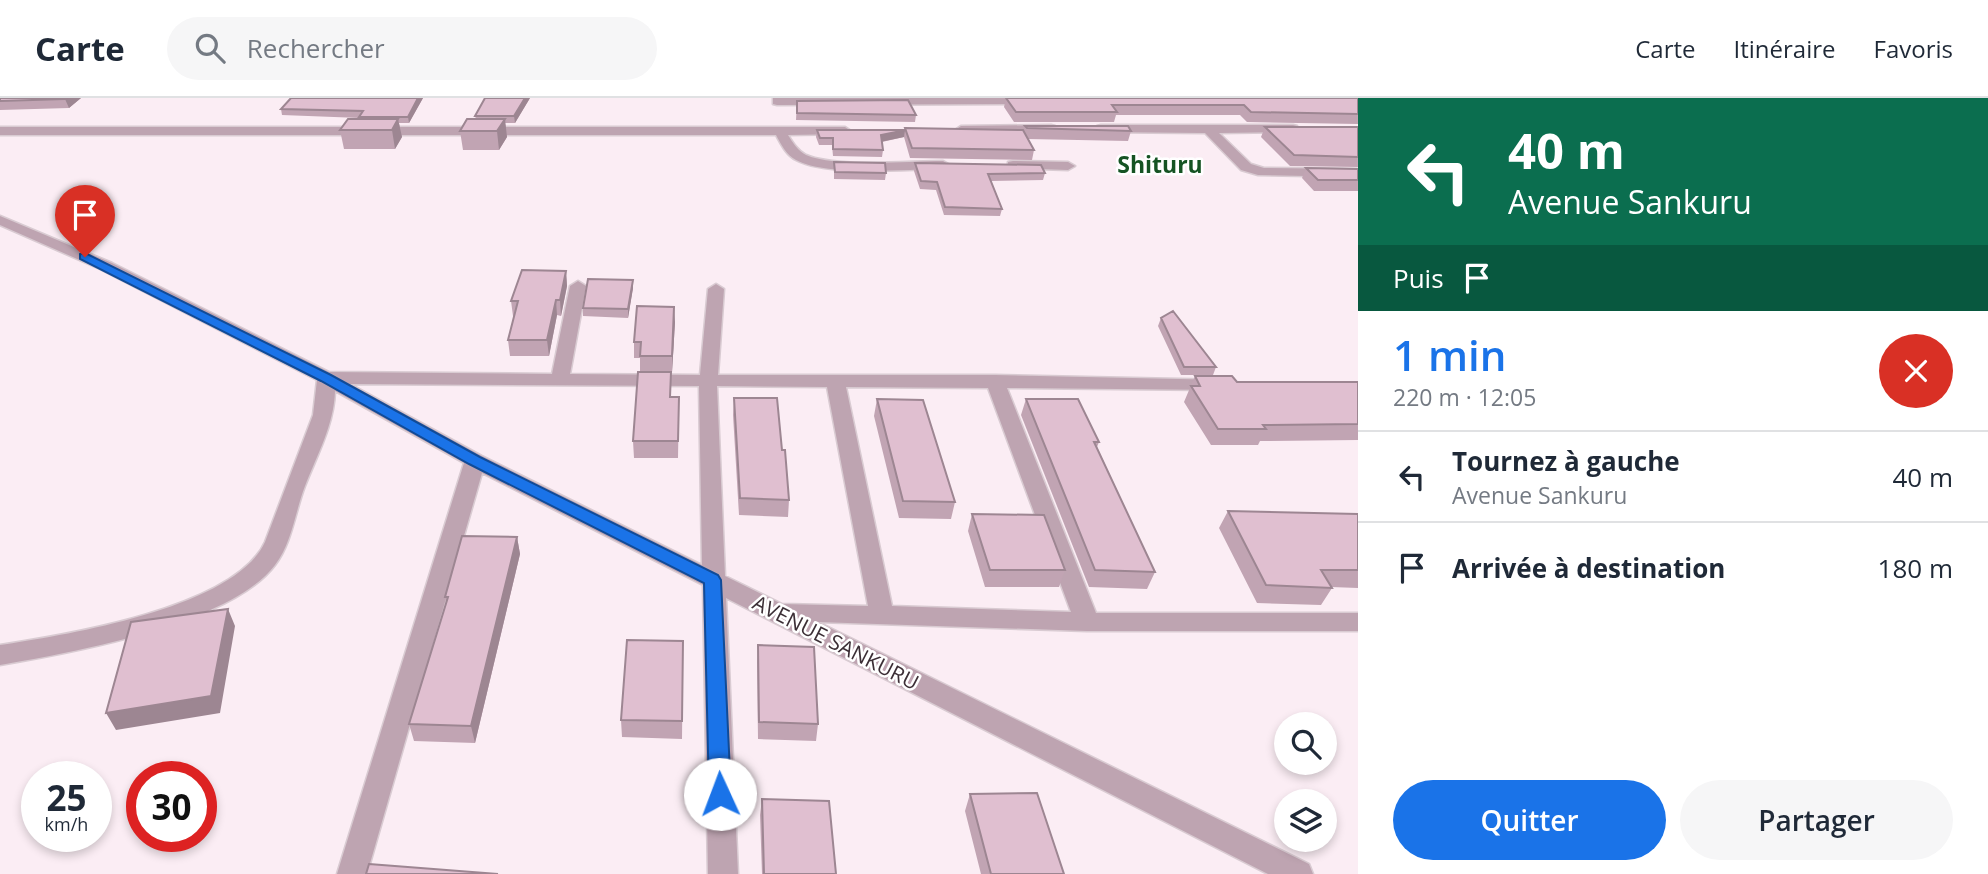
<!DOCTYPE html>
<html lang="fr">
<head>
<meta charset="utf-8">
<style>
  body { margin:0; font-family:"Open Sans",sans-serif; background:#f6f6f7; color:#1f2937; height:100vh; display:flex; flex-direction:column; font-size:26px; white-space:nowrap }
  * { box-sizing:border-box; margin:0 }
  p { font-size:23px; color:#747a83 }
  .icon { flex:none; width:38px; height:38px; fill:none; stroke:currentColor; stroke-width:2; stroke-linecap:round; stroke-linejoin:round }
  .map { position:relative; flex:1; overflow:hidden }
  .details { display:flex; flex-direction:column; background:#fff; width:630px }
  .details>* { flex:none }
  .banner { background:#0b6e4f; color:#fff; overflow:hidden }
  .controls { position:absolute; left:1274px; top:614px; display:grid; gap:14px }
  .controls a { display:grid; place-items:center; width:63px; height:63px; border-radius:50%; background:#fff; box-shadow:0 4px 10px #0003; font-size:35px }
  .speed { position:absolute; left:21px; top:663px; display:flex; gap:14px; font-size:35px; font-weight:700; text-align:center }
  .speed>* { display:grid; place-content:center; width:91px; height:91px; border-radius:50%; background:#fff; box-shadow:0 4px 10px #0003; line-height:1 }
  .speed small { font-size:18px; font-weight:400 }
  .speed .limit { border:10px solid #d22; background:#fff; color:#111 }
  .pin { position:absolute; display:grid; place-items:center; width:60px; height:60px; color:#fff; margin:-72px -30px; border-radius:50% 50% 50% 0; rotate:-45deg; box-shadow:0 0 7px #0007 }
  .pin .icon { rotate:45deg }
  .me { position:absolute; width:77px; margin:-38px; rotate:358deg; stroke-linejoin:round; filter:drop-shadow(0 0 5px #0008) }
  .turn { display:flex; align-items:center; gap:24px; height:147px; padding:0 35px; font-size:32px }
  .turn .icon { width:91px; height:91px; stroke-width:2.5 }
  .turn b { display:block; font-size:49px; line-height:60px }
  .then { display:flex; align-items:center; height:66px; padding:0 35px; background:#0003; gap:14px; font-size:26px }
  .round { display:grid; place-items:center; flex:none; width:74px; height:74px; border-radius:37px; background:#f6f6f7 }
  .overview { display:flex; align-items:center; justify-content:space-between; height:119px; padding:0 35px }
  h1 { font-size:42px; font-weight:600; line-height:52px; color:#1a73e8 }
  .action { display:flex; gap:14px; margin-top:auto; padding:14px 35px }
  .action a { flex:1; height:80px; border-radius:42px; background:#1a73e8; color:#fff; font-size:28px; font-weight:600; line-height:80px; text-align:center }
  .action a+a { background:#f6f6f7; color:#1f2937 }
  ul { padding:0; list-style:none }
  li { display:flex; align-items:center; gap:21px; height:91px; padding:0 35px; border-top:2px solid #e0e1e3 }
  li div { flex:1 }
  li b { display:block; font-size:26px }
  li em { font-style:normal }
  header { display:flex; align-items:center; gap:42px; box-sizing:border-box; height:98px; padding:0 35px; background:#fff; border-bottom:2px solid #e0e1e3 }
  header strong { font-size:33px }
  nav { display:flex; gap:38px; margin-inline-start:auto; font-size:24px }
  .search { width:490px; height:63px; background:#f6f6f7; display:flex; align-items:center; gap:18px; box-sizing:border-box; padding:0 24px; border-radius:38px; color:#747a83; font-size:26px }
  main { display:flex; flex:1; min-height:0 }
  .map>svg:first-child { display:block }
</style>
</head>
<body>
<header>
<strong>Carte</strong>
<div class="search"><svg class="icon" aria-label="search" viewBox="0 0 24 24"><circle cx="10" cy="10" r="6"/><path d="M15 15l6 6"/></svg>Rechercher</div>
<nav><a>Carte</a><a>Itinéraire</a><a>Favoris</a></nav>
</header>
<main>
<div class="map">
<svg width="1358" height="776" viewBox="0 0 1358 776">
  <rect width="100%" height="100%" fill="#fbedf4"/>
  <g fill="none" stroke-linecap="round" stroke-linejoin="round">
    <defs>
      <path id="minor" d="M 773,0 L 1039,0 L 1040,2 L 1034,6 L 777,7 L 773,6 Z
        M 1051,27 L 1055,28 L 1055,34 L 961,36 L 955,32 L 961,28 Z
        M 1101,27 L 1293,27 L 1297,28 L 1297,34 L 1219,35 L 1251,66 L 1264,70 L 1358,71 L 1358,79 L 1258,77 L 1241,72 L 1205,35 L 1097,34 L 1097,28 Z
        M 0,29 L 845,29 L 851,33 L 849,36 L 788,37 C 793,45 798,53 806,57 C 836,70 908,63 943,63 L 950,67 L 943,71 C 906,71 828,79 796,62 C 786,57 781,46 776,37 L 0,37 Z
        M 1013,63 L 1068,64 L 1075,68 L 1068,72 L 1008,70 L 1008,64 Z
        M 0,118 L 112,165 L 329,274 L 552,276 L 570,188 L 578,183 L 586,188 L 570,276 L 700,277 L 708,191 L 716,186 L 724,191 L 718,277 L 995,277 L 1226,282 L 1228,286 L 1226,290 L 1219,292 L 1007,290 L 1096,515 L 1358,515 L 1358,533 L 1087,533 L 818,524 L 1309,766 L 1313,776 L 1268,776 L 726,500 L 738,776 L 708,776 L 703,487 L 482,375 L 367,776 L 337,776 L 464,365 L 335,293 C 334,327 317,357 305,388 C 295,414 292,445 275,467 C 231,526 71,555 0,567 L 0,547 C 66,537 235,510 265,444 L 313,317 L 317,282 L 100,171 L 0,127 ZM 350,286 L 699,288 L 702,467 L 482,358 ZM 717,288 L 827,289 L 868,508 L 782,506 L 725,478 ZM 846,289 L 988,290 L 1071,514 L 892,508 Z"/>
    </defs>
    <use href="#minor" stroke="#d9cbd2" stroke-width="3"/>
    <use href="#minor" fill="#bea4b1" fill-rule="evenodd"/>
  </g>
  <path fill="#c1a4b3" d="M 0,0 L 81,0 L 69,10 L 0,12 Z
    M 291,0 L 423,0 L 409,25 L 399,25 L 402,39 L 395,51 L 344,51 L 340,32 L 360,20 L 282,17 L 281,11 Z
    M 530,0 L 515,25 L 505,25 L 507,39 L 499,52 L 463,52 L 460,33 L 476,21 L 475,18 Z
    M 1006,0 L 1358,0 L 1358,26 L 1247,24 L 1240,17 L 1116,17 L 1114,24 L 1014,24 L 1004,9 Z
    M 797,3 L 916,17 L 915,24 L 796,22 Z
    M 1025,28 L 1131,33 L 1128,43 L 1028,41 L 1034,52 L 1032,62 L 910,60 L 904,39 L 882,44 L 883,52 L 882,59 L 833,58 L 832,47 L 819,47 L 816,39 L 817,32 L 905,32 L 1024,34 Z
    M 1265,29 L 1358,29 L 1358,69 L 1290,68 L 1261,39 Z
    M 834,64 L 886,75 L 885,82 L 834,81 Z
    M 915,65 L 1045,75 L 1043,82 L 991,83 L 1002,111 L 1000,118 L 944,117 L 936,92 L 920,91 L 914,73 Z
    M 1306,70 L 1358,71 L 1358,93 L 1314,93 L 1302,80 Z
    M 566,173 L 567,188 L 561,218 L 557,217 L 549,258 L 510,258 L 508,242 L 514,218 L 513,218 L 511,203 Z
    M 633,190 L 628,220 L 583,218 L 583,210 Z
    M 1161,220 L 1216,269 L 1213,277 L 1181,277 L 1158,228 Z
    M 675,224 L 672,274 L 640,274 L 640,260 L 634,260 L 634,244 Z
    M 1195,278 L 1237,284 L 1358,284 L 1358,342 L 1260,343 L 1258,347 L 1211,347 L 1184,304 Z
    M 671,299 L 679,299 L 678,360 L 634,360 L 633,343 Z
    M 734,300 L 782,352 L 789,402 L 788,419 L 739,417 L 733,317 Z
    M 877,301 L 955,404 L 951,421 L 899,420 L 874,318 Z
    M 1026,301 L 1099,344 L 1097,349 L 1155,474 L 1147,491 L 1089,489 L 1021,317 Z
    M 1228,413 L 1358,416 L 1358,490 L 1331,489 L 1332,490 L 1321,507 L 1257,505 L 1219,430 Z
    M 972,416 L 1065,472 L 1059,489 L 985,489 L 968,433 Z
    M 517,439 L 520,456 L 475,645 L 414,643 L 409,626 L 446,505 L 445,499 Z
    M 683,543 L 682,641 L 622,639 L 621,622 Z
    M 758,547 L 818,626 L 816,643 L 758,641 L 757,564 Z
    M 970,696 L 1064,776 L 981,776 L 965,713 Z
    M 762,701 L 836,776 L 762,776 L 760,717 Z"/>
  <path fill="#9d8692" d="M 67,0 L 81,0 L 69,10 L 65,1 Z
    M 418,0 L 423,0 L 409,25 L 408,19 Z
    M 525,0 L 530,0 L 515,25 L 514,18 Z
    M 398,21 L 402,39 L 395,51 L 392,32 Z
    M 505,21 L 507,39 L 499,52 L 497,33 Z
    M 905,32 L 904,39 L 880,44 L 881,37 Z
    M 566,173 L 567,188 L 561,218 L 560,202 Z
    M 633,182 L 633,190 L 628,220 L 628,211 Z
    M 556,202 L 557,217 L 549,258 L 547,242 Z
    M 674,209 L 675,224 L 672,274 L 672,258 Z
    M 517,439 L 520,456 L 475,645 L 471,628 Z
    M 228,511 L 235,528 L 220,615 L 116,632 L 106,615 Z"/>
  <path fill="#e0bfd0" stroke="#9d8692" stroke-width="2" d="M 0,0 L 67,0 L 65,1 L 0,3 Z
    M 291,0 L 418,0 L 408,19 L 359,19 L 363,13 L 281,11 Z
    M 485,0 L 525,0 L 514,18 L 475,18 Z
    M 1006,0 L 1358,0 L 1358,16 L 1251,14 L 1244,7 L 1112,7 L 1117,14 L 1016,14 Z
    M 908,2 L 916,17 L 797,15 L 797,3 Z
    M 348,21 L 398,21 L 392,32 L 340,32 Z
    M 467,21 L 505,21 L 497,33 L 460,33 Z
    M 1025,28 L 1128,28 L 1131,33 L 1027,30 Z
    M 1265,29 L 1358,29 L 1358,59 L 1294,57 Z
    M 905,30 L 1023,32 L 1034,52 L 912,50 Z
    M 817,32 L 906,32 L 881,37 L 883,52 L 833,51 L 833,40 L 820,40 Z
    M 834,64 L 885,65 L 886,75 L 835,74 Z
    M 915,65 L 1041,67 L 1045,75 L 988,76 L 1002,111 L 945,109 L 937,84 L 921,83 Z
    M 1306,70 L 1358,71 L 1358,82 L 1318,82 Z
    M 522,172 L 566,173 L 560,202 L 556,202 L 547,242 L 508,242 L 518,203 L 511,203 Z
    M 588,181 L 633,182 L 628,211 L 583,210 Z
    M 637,208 L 674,209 L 672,258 L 640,258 L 641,244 L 634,244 Z
    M 1173,213 L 1216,269 L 1184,269 L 1161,220 Z
    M 638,274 L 671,274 L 670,299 L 679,299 L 678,343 L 633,343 Z
    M 1195,278 L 1232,278 L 1237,284 L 1358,284 L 1358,326 L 1263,327 L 1266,331 L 1218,331 L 1191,288 L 1200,288 Z
    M 734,300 L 777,300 L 782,352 L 785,352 L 789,402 L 740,400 Z
    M 877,301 L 923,302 L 955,404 L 903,403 Z
    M 1026,301 L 1078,301 L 1099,344 L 1094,344 L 1155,474 L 1095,472 Z
    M 1228,413 L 1358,416 L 1358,472 L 1321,472 L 1332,490 L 1266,487 Z
    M 972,416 L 1044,417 L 1065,472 L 990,472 Z
    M 462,438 L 517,439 L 471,628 L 409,626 L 448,499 L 445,499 Z
    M 228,511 L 211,598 L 106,615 L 131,524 Z
    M 627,542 L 683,543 L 682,623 L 621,622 Z
    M 758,547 L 814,549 L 818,626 L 759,624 Z
    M 1037,695 L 1064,776 L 991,776 L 970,696 Z
    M 762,701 L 829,703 L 836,776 L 764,776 Z
    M 369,766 L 498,776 L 366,776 Z"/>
  <path fill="#1a73e8" stroke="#114b97" stroke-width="2" d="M 85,155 L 331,277 L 480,359 L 718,477 L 721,482 L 731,696 L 727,703 L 720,705 L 712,703 L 709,696 L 704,485 L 469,366 L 321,283 L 80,161 L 80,156 Z"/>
  <g text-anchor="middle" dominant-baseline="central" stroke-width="5" stroke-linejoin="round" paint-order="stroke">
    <g font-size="21" fill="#3c2f36" stroke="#fff">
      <text transform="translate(836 544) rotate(27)">AVENUE SANKURU</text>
    </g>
    <g font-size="23" font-weight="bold" fill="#155323" stroke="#fff">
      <text x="1160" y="66">Shituru</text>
    </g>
  </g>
</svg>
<div class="controls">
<a><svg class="icon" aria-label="search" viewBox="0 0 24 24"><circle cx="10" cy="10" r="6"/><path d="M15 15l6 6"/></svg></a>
<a><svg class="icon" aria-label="layers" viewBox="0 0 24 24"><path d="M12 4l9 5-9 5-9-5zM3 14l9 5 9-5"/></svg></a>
</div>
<div class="speed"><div>25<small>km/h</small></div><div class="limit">30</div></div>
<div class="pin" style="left:85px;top:159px;background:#d93025"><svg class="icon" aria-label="arrive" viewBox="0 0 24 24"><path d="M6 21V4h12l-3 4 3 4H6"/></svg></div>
<svg class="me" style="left:720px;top:696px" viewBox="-20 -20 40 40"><circle r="19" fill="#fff"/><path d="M0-13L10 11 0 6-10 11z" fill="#1a73e8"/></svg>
</div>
<section class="details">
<div class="banner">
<div class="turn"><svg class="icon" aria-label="left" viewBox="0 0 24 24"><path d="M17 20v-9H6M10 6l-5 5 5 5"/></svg><div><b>40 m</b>Avenue Sankuru</div></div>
<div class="then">Puis<svg class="icon" aria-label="arrive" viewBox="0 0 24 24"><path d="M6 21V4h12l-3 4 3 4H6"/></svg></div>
</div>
<div class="overview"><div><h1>1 min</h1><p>220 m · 12:05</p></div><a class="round" style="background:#d93025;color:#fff"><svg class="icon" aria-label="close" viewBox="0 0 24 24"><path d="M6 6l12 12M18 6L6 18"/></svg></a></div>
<ul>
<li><svg class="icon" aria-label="left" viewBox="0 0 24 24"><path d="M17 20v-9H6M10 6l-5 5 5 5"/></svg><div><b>Tournez à gauche</b><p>Avenue Sankuru</p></div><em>40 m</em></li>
<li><svg class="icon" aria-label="arrive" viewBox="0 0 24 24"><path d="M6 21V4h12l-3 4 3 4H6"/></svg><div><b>Arrivée à destination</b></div><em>180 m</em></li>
</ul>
<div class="action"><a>Quitter</a><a>Partager</a></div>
</section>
</main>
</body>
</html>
